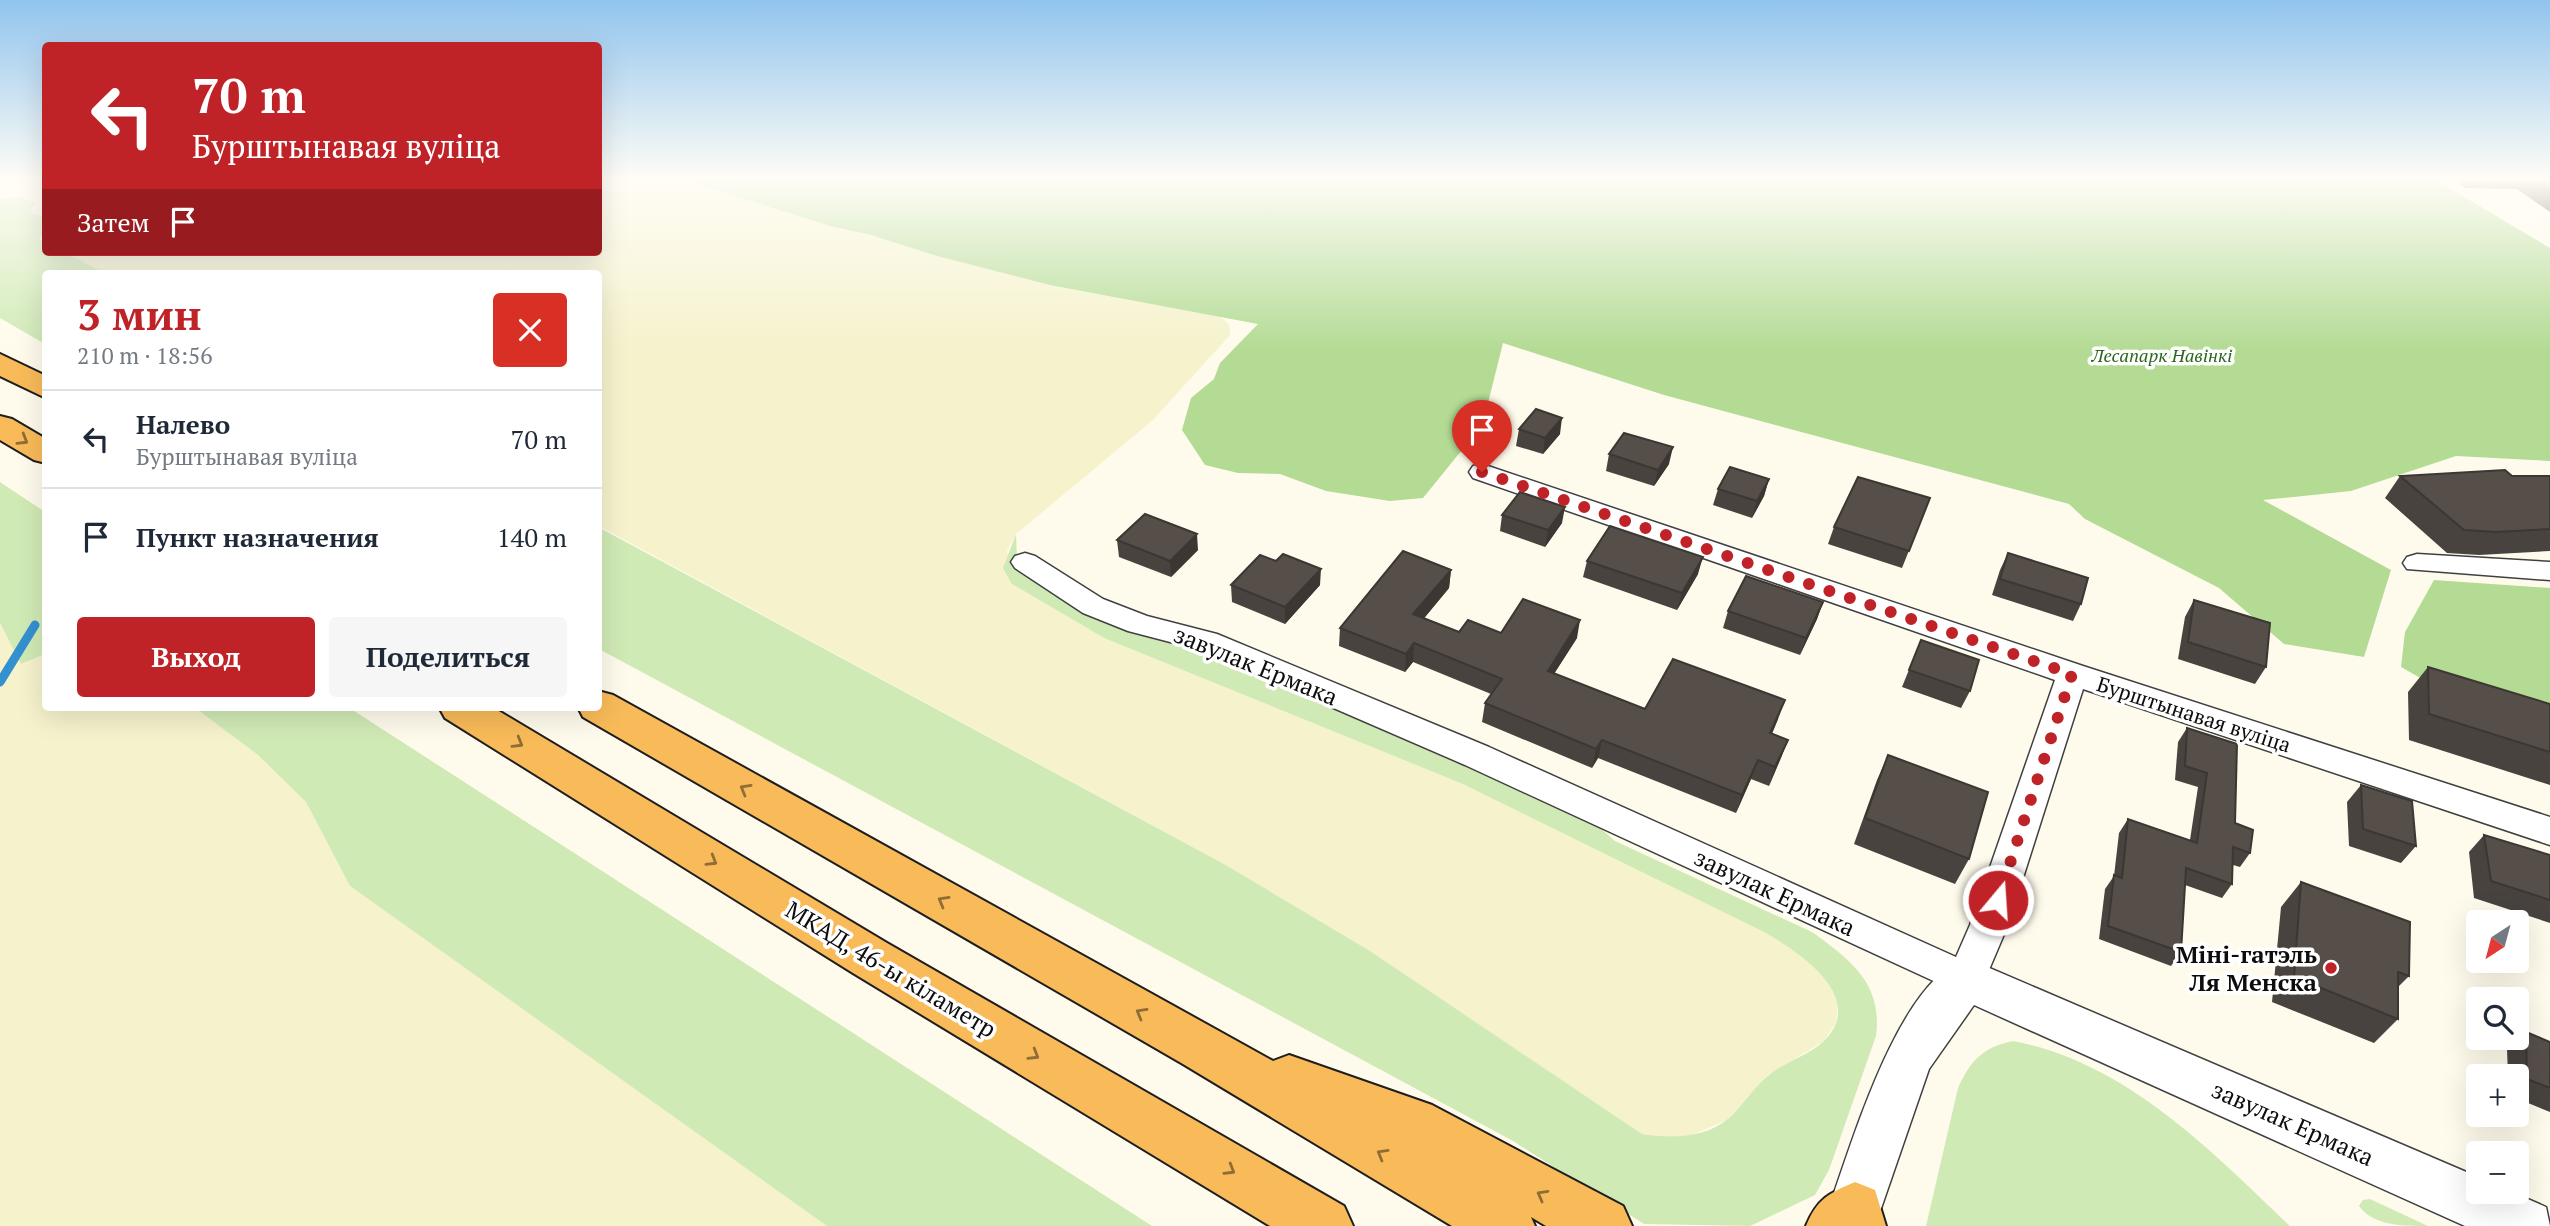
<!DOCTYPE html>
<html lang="ru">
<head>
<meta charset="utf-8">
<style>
  body { margin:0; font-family:"PT Serif",serif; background:#f6f6f7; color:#1f2937; height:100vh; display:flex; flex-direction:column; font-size:26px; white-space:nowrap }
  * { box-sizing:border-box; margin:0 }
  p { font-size:23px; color:#747a83 }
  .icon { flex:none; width:38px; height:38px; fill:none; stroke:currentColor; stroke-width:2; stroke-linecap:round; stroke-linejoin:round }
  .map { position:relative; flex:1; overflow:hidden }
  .side { position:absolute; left:42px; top:270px; width:560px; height:441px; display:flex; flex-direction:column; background:#fff; border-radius:7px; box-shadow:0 7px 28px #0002 }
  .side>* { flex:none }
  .guide { position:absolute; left:42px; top:42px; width:560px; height:214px; border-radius:7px; box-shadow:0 7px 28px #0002; background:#bf2227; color:#fff; overflow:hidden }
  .needle { width:46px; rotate:216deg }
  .controls { position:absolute; left:2466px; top:910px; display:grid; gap:14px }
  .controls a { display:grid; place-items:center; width:63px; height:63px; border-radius:7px; background:#fff; box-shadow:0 7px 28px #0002; font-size:35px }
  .pin { position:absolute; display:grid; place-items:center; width:60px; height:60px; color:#fff; margin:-72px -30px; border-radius:50% 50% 50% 0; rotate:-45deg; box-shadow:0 0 7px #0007 }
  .pin .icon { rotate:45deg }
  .me { position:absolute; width:77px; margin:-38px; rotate:18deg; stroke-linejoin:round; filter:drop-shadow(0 0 5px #0008) }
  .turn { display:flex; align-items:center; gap:24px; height:147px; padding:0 35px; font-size:32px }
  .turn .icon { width:91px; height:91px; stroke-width:2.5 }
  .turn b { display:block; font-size:49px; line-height:60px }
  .then { display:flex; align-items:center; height:66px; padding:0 35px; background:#0003; gap:14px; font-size:26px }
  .round { display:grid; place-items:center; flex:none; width:74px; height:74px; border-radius:7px; background:#f6f6f7 }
  .overview { display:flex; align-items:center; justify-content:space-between; height:119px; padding:0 35px }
  h1 { font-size:42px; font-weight:700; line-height:52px; color:#bf2227 }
  .cta { display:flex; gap:14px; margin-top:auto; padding:14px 35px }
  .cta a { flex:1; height:80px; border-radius:7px; background:#bf2227; color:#fff; font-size:28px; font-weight:700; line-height:80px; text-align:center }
  .cta a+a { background:#f6f6f7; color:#1f2937 }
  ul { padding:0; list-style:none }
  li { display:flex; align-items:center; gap:21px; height:98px; padding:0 35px; border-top:2px solid #e0e1e3 }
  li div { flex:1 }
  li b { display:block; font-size:26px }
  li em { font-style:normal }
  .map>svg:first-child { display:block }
</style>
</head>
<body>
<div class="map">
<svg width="2550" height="1226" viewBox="0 0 2550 1226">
  <rect width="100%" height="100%" fill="#fffbec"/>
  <path fill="#f5f2cc" d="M 599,179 L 682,179 L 830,226 L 871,235 L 937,256 L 1050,285 L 1220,316 L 1229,325 L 1230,335 L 1152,421 L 1016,534 L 1007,551 L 1012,584 L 1104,638 L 1476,789 L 1766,933 L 1804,955 L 1827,982 L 1838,1000 L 1836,1022 L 1824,1041 L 1768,1075 L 1727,1120 L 1692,1135 L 1669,1138 L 1642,1134 L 1370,951 L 1224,864 L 599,526 L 598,273 L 105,273 L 64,252 L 598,252 Z
    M 0,623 L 21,664 L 45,654 L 46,707 L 194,707 L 258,755 L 306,802 L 350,886 L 827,1226 L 0,1226 Z"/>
  <path fill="#d0eab5" d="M 19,197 L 36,204 L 31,208 L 32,213 L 45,217 L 45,231 L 39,239 L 45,243 L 46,252 L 64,252 L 105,273 L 46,273 L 45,344 L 0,318 L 0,199 Z
    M 0,482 L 45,512 L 45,654 L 21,664 L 0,623 Z
    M 598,527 L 1224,864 L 1370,951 L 1642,1134 C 1671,1139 1706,1138 1729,1118 C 1743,1105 1754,1087 1769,1075 C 1785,1062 1809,1055 1824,1041 C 1868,997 1798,952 1766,933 L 1463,784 L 1104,638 L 1012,584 L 1003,568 L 1016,534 L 1017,559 L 1070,602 L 1112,625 L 1201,650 L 1590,819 L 1615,841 L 1812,932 C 1851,960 1883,984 1876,1036 L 1829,1170 L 1815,1195 L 1750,1226 L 1644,1224 L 1513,1141 L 599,649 Z
    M 194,707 L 348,707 L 1152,1226 L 827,1226 L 350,886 L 306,802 L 258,755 Z
    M 2013,1041 C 2124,1061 2212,1151 2290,1226 L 1926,1226 L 1958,1088 C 1970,1061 1983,1047 2013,1041 Z
    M 2370,1199 L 2428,1226 C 2403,1226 2373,1226 2359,1206 L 2363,1200 Z"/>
  <path fill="#b3db94" d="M 682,179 L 2434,179 L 2550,248 L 2550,461 L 2456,456 L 2351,491 L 2263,500 L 2391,570 L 2364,657 L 2284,644 L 2219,588 L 2085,519 L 2069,504 L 1664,395 L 1503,343 L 1485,415 L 1475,434 L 1423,498 L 1390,501 L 1326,491 L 1280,474 L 1238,473 L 1205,465 L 1182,430 L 1191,398 L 1214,379 L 1220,363 L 1258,324 L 1050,285 L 937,256 L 871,235 L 830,226 Z
    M 2434,580 L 2550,588 L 2550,726 L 2431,684 L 2401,667 L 2405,632 Z"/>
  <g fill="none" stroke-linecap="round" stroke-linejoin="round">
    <path stroke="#3590d0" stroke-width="9" d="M 0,682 L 35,625"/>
    <defs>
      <path id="minor" d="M 1482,464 L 2083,666 L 2550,817 L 2550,845 L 2083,689 L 2008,925 L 1980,991 L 1966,996 L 1465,765 L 1197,649 L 1128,631 L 1083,613 L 1015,568 L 1011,562 L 1015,556 L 1025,553 L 1035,556 L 1103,599 L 1147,616 L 1217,634 L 1489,747 L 1956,957 L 1970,925 L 2055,680 L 1473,478 L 1469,472 L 1473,466 Z
        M 2417,554 L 2550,562 L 2550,580 L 2407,569 L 2403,563 L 2407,557 Z"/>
      <path id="tertiary" d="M 1966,958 L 2478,1177 L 2478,1192 L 2512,1192 L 2546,1207 L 2550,1226 L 2465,1226 L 1974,1005 L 1929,1069 L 1875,1226 L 1835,1226 L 1828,1210 C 1852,1144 1897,983 1966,958 Z"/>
      <path id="trunk" d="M 0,354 L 46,376 L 46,398 L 0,376 Z
        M 0,416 L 12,419 L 46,439 L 46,463 L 34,460 L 0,440 Z
        M 598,691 L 613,695 L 1273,1061 L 1289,1055 L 1432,1105 L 1623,1206 L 1632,1226 L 1546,1226 L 1531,1217 L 1535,1226 L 1452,1226 L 1183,1064 L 583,717 L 578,707 L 598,707 Z
        M 439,707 L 492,707 L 887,943 L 1344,1206 L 1353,1226 L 1270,1226 L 853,973 L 445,718 Z
        M 1855,1182 L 1875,1190 L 1886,1226 L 1806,1226 C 1817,1199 1829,1193 1855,1182 Z"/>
    </defs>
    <use href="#minor" stroke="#404040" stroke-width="3"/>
    <use href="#tertiary" stroke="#404040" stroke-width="3"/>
    <use href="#trunk" stroke="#1e1e1e" stroke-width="4"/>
    <use href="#minor" fill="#fff" fill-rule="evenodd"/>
    <use href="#tertiary" fill="#fff" fill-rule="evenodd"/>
    <use href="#trunk" fill="#f9bb59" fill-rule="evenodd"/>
  </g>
  <path fill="#49433f" d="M 2453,179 L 2550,179 L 2550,212 L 2517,189 L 2465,188 Z
    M 1519,429 L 1560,434 L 1543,454 L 1516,446 Z
    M 1609,454 L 1669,464 L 1654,486 L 1606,471 Z
    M 2400,476 L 2550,476 L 2550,551 L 2479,555 L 2447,553 L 2385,498 Z
    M 1769,479 L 1764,496 L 1752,518 L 1713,505 L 1718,489 Z
    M 1930,498 L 1902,568 L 1828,544 L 1834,527 Z
    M 1502,515 L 1562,523 L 1545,547 L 1500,531 Z
    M 1117,540 L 1198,550 L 1171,577 L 1119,557 Z
    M 2008,553 L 2081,604 L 2073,621 L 1992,595 L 2000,570 Z
    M 1587,561 L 1698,574 L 1677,610 L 1583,577 Z
    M 1451,570 L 1449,588 L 1424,618 L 1459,632 L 1501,633 L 1577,638 L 1554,674 L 1645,709 L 1778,719 L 1772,734 L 1788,740 L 1769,786 L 1751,779 L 1736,813 L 1598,758 L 1592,768 L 1482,722 L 1485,703 L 1491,694 L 1413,662 L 1405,672 L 1339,646 L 1340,628 Z
    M 1231,585 L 1320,585 L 1285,624 L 1232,602 Z
    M 2194,600 L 2266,667 L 2255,684 L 2178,659 L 2185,617 Z
    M 1823,602 L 1817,619 L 1800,655 L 1723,628 L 1728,611 Z
    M 1921,640 L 1970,691 L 1961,708 L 1902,687 Z
    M 2428,667 L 2550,704 L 2550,785 L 2409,740 L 2408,692 Z
    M 2187,728 L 2250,853 L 2240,867 L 2233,865 L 2232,884 L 2222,898 L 2185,885 L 2181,952 L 2171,966 L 2099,939 L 2105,889 L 2114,876 L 2119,833 L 2128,819 L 2190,840 L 2198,787 L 2175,780 L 2178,742 Z
    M 1888,755 L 1969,859 L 1955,884 L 1854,844 L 1877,780 Z
    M 2361,785 L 2416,846 L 2401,863 L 2349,846 L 2347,802 Z
    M 2484,835 L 2550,855 L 2550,923 L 2474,898 L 2469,852 Z
    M 2301,882 L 2409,976 L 2398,987 L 2398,1019 L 2374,1043 L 2272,1002 L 2281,907 Z
    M 2526,1032 L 2550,1042 L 2550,1112 L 2516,1098 L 2516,1076 L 2508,1076 L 2507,1049 Z"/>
  <path fill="#3c3733" d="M 1562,418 L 1560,434 L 1543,454 L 1545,438 Z
    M 1673,447 L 1669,464 L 1654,486 L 1658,470 Z
    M 1769,479 L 1764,496 L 1752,518 L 1757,501 Z
    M 1565,507 L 1562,523 L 1545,547 L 1548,530 Z
    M 1197,534 L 1198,550 L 1171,577 L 1170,561 Z
    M 1703,557 L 1698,574 L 1677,610 L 1682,593 Z
    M 1321,569 L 1320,585 L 1285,624 L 1285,607 Z
    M 1451,570 L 1449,588 L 1412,633 L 1413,614 Z
    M 1823,602 L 1817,619 L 1800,655 L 1806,638 Z
    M 1580,620 L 1577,638 L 1544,689 L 1548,671 Z
    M 1414,643 L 1413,662 L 1405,672 L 1406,654 Z
    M 1785,700 L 1778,719 L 1764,751 L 1770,733 Z
    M 1602,740 L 1598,758 L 1592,768 L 1596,749 Z
    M 1788,740 L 1781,758 L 1769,786 L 1775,767 Z
    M 1758,760 L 1751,779 L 1736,813 L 1742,795 Z"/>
  <path fill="#554e49" stroke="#3c3733" stroke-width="2" d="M 2531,179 L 2550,179 L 2550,192 Z
    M 1536,409 L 1562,418 L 1545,438 L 1519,429 Z
    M 1624,433 L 1673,447 L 1658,470 L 1609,454 Z
    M 1730,467 L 1769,479 L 1757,501 L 1718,489 Z
    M 2505,470 L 2512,476 L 2550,476 L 2550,529 L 2496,532 L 2464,530 L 2400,476 Z
    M 1858,477 L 1930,498 L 1909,551 L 1834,527 Z
    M 1520,492 L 1565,507 L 1548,530 L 1502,515 Z
    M 1145,514 L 1197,534 L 1170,561 L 1117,540 Z
    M 1610,526 L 1703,557 L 1682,593 L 1587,561 Z
    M 1403,551 L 1451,570 L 1413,614 L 1459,632 L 1468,620 L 1501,633 L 1523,599 L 1580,620 L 1548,671 L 1645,709 L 1673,659 L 1785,700 L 1770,733 L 1788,740 L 1775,767 L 1758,760 L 1742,795 L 1602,740 L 1596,749 L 1485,703 L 1502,679 L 1414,643 L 1406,654 L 1340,628 Z
    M 2008,553 L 2088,578 L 2081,604 L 2000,579 Z
    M 1283,554 L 1321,569 L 1285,607 L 1231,585 L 1260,555 L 1276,561 Z
    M 1746,576 L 1823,602 L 1806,638 L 1728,611 Z
    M 2194,600 L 2270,623 L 2266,667 L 2188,642 Z
    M 1921,640 L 1979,660 L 1970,691 L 1909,670 Z
    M 2428,667 L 2550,704 L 2550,752 L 2429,714 Z
    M 2187,728 L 2237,744 L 2235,823 L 2253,830 L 2250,853 L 2233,847 L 2232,884 L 2186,868 L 2181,952 L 2108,926 L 2114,875 L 2122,878 L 2128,819 L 2197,843 L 2207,773 L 2185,766 Z
    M 1888,755 L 1988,792 L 1969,859 L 1865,818 Z
    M 2361,785 L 2412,801 L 2416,846 L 2363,829 Z
    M 2484,835 L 2550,855 L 2550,900 L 2491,881 Z
    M 2301,882 L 2410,922 L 2409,976 L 2398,972 L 2398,1019 L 2294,977 Z
    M 2526,1032 L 2550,1042 L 2550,1088 L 2527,1079 Z"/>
  <defs><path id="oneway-chevron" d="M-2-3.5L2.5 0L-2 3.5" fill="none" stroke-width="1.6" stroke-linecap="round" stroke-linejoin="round" transform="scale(1.75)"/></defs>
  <g stroke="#8f6d37">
    <use href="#oneway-chevron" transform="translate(23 440) rotate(31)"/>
    <use href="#oneway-chevron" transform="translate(518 743) rotate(31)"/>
    <use href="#oneway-chevron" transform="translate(745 789) rotate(-150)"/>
    <use href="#oneway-chevron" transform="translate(712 861) rotate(31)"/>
    <use href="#oneway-chevron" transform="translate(943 901) rotate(-150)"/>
    <use href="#oneway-chevron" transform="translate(1141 1013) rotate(-150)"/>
    <use href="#oneway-chevron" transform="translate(1034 1055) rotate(31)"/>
    <use href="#oneway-chevron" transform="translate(1382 1154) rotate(-150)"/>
    <use href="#oneway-chevron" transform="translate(1230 1170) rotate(31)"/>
    <use href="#oneway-chevron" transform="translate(1542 1195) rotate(-151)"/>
  </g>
  <linearGradient id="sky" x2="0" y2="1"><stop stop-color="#91c4ee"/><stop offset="0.51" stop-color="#fffdf6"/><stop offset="1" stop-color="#fffdf6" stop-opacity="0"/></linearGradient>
  <rect width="2550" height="351" fill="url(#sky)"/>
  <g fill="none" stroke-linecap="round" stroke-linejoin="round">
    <path stroke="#bf2227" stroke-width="12" stroke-dasharray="0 21.6" d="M 1482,472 L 2072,674 L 1998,900"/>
  </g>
  <circle fill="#bf2227" stroke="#fff" stroke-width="2.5" cx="2331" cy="968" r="7"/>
  <g text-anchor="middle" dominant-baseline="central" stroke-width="7" stroke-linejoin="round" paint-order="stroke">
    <g font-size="18" font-style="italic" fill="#2a651c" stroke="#fff">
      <text x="2162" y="355">Лесапарк Навінкі</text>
    </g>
    <g font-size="21" fill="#0d0d0d" stroke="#fff">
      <text transform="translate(2194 714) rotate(18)">Бурштынавая вуліца</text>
    </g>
    <g font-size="24" fill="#0d0d0d" stroke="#fff">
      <text transform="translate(1256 665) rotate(22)">завулак Ермака</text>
      <text transform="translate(1775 892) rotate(25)">завулак Ермака</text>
      <text transform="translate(891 969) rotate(31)">МКАД, 46-ы кіламетр</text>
      <text transform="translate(2293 1123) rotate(24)">завулак Ермака</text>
    </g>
    <g font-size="24" font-weight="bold" fill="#0d0d0d" stroke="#fff" text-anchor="end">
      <text x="2317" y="954">Міні-гатэль<tspan x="2317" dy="28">Ля Менска</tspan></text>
    </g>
  </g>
</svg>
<div class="controls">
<a><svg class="needle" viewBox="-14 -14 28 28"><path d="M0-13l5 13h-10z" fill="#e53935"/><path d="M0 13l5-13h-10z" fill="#747a83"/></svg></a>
<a><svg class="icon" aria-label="search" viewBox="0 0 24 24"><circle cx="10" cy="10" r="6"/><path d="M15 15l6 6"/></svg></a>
<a>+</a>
<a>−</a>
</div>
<div class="pin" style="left:1482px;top:472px;background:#d93025"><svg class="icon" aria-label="arrive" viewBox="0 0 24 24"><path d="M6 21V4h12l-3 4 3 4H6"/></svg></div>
<svg class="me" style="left:1998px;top:900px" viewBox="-20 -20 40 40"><circle r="17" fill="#bf2227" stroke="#fff" stroke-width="3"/><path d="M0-11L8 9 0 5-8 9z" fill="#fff"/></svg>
<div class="guide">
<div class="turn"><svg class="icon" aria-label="left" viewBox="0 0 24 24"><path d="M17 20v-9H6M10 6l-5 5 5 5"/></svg><div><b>70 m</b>Бурштынавая вуліца</div></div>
<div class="then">Затем<svg class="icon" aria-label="arrive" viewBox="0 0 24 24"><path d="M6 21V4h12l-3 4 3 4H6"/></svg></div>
</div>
<section class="side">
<div class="overview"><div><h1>3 мин</h1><p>210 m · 18:56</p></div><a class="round" style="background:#d93025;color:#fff"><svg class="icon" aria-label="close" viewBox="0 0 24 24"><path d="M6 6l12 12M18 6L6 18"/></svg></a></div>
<ul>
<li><svg class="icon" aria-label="left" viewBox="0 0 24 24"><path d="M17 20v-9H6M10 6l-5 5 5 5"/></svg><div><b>Налево</b><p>Бурштынавая вуліца</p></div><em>70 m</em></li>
<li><svg class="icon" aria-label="arrive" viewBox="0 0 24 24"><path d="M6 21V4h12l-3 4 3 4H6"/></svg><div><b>Пункт назначения</b></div><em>140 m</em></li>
</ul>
<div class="cta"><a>Выход</a><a>Поделиться</a></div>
</section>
</div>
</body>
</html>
